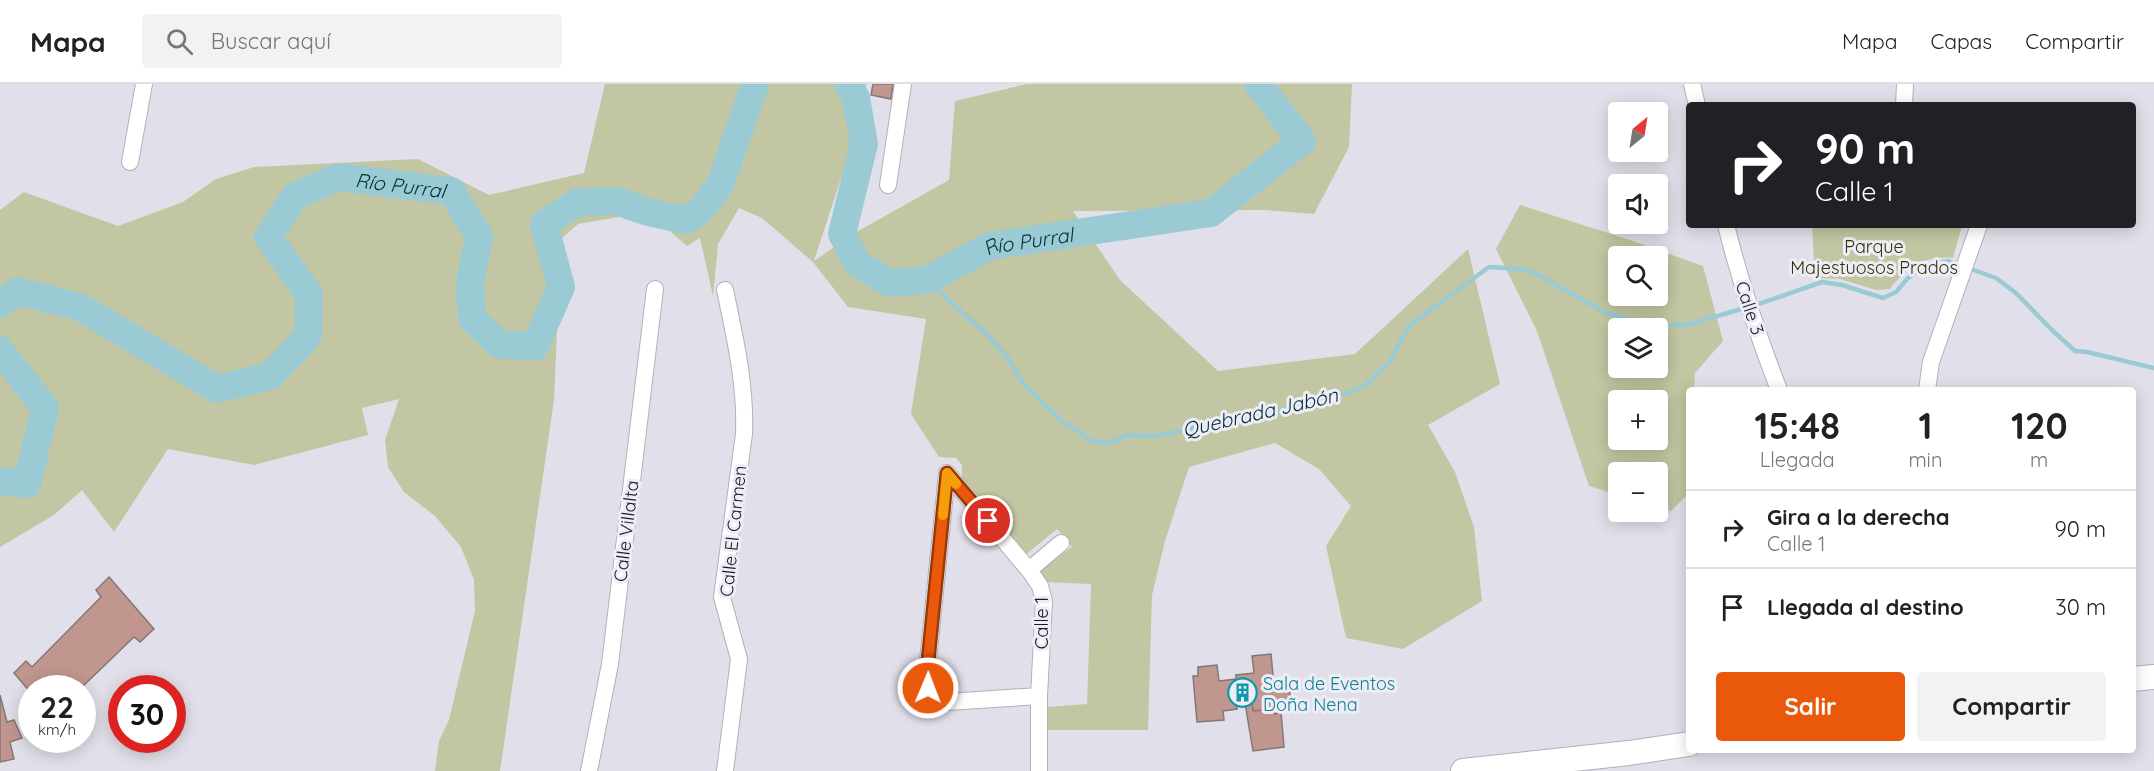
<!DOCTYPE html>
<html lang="es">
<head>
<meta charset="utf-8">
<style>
  body { margin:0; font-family:Quicksand,sans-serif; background:#f2f2f2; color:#222; height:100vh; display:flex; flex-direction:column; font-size:22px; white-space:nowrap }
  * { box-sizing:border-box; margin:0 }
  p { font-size:20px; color:#767676 }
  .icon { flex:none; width:33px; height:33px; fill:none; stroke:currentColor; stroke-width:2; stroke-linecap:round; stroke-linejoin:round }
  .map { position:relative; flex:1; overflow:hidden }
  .side { position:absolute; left:1686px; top:303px; width:450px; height:366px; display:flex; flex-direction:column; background:#fff; border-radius:6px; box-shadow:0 3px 15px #0003 }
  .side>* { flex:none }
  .top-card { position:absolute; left:1686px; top:18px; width:450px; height:126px; border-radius:6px; box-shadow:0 3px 15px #0003; background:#202124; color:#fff; overflow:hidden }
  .needle { width:39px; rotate:30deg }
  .tools { position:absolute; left:1608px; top:18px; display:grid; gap:12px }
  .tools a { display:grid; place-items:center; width:60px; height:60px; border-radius:6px; background:#fff; box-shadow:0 3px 15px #0003; font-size:30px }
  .speed { position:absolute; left:18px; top:591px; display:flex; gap:12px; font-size:30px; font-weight:700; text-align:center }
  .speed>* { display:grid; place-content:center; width:78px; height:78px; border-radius:50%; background:#fff; box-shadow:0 3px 15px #0003; line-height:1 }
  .speed small { font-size:15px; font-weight:400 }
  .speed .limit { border:9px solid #d22; background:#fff; color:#111 }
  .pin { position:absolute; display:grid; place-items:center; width:51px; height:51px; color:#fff; margin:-26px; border:3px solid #fff; border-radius:50%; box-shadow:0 2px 6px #0007 }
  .me { position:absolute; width:66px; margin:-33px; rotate:1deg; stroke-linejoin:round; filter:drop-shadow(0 0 4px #0008) }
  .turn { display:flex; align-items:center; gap:21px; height:126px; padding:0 30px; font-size:27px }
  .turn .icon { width:78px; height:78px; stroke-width:2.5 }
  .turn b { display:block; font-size:42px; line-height:51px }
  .eta { display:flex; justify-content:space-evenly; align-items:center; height:102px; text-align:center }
  .eta b { font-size:36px; font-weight:700; line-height:42px }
  .action { display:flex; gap:12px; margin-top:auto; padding:12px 30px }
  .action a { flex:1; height:69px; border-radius:6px; background:#ea580c; color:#fff; font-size:24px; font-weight:700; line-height:69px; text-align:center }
  .action a+a { background:#f2f2f2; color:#222 }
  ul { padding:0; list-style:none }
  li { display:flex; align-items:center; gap:18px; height:78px; padding:0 30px; border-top:2px solid #e0e0e0 }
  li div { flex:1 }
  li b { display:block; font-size:22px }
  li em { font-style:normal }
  header { display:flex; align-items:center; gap:36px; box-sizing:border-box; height:84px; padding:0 30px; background:#fff; border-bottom:2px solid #e0e0e0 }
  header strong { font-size:28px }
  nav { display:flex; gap:33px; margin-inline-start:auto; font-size:21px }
  .search { width:420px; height:54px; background:#f2f2f2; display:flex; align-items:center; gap:15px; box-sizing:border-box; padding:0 21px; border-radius:6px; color:#767676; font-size:22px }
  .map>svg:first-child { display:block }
</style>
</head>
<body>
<header>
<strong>Mapa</strong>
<div class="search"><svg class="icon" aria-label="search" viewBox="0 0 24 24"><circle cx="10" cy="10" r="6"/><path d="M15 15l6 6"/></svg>Buscar aquí</div>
<nav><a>Mapa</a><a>Capas</a><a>Compartir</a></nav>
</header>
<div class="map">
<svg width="2154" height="687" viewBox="0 0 2154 687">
  <rect width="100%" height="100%" fill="#e1e0ea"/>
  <path fill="#c3c6a2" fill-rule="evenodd" d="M 605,0 L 866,0 L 858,42 L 814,177 L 853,150 L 949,96 L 955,17 L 1027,0 L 1352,0 L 1349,63 L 1314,130 L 1265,126 L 1073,127 L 1120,196 L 1218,287 L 1355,270 L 1468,165 L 1500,300 L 1428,341 L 1455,388 L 1474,443 L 1482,517 L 1403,565 L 1346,554 L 1326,462 L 1351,422 L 1319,385 L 1275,359 L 1189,383 L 1165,457 L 1152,511 L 1148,646 L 1048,646 L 1047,623 L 1087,620 L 1091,500 L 1043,498 L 1038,488 L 1072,463 L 1057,445 L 1024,472 L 962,395 L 962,381 L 956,374 L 939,373 L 911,330 L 926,235 L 848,223 L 813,178 L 762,134 L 739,124 L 718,160 L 713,212 L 700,154 L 687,162 L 648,128 L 578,140 L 561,155 L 554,316 L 500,687 L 435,687 L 439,657 L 449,636 L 475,527 L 474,496 L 461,463 L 435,432 L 404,408 L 388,383 L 385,356 L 399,315 L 362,324 L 368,351 L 254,381 L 168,365 L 114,448 L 82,406 L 54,431 L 0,463 L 0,126 L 24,108 L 118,142 L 183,118 L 216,95 L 254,83 L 418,75 L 489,111 L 584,89 Z
    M 1520,121 L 1633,157 L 1703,182 L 1723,257 L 1695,289 L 1694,306 L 1689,306 L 1689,409 L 1671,427 L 1658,423 L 1658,388 L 1618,388 L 1618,411 L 1589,402 L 1537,247 L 1496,165 ZM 1618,172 L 1658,172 L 1658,212 L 1618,212 ZM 1618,244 L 1658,244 L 1658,284 L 1618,284 ZM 1658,316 L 1658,356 L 1618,356 L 1618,316 Z
    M 1812,141 L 1961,141 L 1962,142 L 1953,174 C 1925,171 1907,183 1890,205 L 1876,206 L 1840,195 L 1815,194 Z"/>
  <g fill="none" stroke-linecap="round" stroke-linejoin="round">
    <path stroke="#9acbd5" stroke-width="4.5" d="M 927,196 L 987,251 L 1008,274 L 1025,302 L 1061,336 L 1092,357 L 1110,359 L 1128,351 L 1156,352 L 1324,317 L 1363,303 L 1390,277 L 1409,242 L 1489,183 L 1519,185 L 1533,188 L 1606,229 L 1645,240 L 1686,241 L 1745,224
      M 1753,222 L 1822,198 L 1842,201 L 1883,214 L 1896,208 L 1907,195 L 1925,182 L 1948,177 L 1996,194 L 2016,209 L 2052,246 L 2075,267 L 2087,268 L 2154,284"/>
    <g stroke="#9acbd5" stroke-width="28">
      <path id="s1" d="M 848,0 L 856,14 L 864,60 L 842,150 L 857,179 L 889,199 L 927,196 L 990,162 L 1211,129 L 1302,57 L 1258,0"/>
      <path id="s2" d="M 0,220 L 17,207 L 80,223 L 217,305 L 270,292 L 308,252 L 309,210 L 268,153 L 295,112 L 338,93 L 451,107 L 479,152 L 470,200 L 472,235 L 500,261 L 535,262 L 561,203 L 544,140 L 578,118 L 616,117 L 648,128 L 686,136 L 702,125 L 721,99 L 755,0"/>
      <path d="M 0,266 L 45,324 L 27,400 L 0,397"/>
    </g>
  </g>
  <path fill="#c1968f" stroke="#827876" stroke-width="1.5" d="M 873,0 L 893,0 L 891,15 L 871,11 Z
    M 109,493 L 154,545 L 140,558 L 134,553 L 81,604 L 32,604 L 32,610 L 14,589 L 26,577 L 32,583 L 101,513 L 96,506 Z
    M 1271,570 L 1274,602 L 1289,601 L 1291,619 L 1280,620 L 1279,615 L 1273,616 L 1274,625 L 1253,627 L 1252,618 L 1237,619 L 1237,625 L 1223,627 L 1224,636 L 1197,638 L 1193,592 L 1198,592 L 1198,583 L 1217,581 L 1219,597 L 1236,595 L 1236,591 L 1254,589 L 1252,572 Z
    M 0,611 L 7,638 L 14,636 L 22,654 L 10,658 L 14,675 L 0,678 Z
    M 1252,618 L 1253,627 L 1274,625 L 1275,630 L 1281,628 L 1284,663 L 1253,667 L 1245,619 Z"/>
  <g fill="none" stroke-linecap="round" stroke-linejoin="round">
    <defs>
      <path id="minor" d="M 1692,0 L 1697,21
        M 1904,21 L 1905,0
        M 130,78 L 144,0
        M 888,101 L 903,0
        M 1726,141 C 1740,197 1758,252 1779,306
        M 725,206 C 735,254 746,301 744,350 L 722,513 L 739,575 L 725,687
        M 1927,306 L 1931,278 L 1979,141
        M 947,389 L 926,597 L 931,611 L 947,618 L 1039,612
        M 947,389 L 1029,486 L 1040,502 L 1044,517 L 1039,612 L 1039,687
        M 1029,486 L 1061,459
        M 589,687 L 610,580 L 655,205"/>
      <path id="secondary" d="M 2133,595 L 2154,593
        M 1463,687 L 1629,669 L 1689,660"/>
    </defs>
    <use href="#minor" stroke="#b1b0b9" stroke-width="18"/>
    <use href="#secondary" stroke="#b1b0b9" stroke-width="26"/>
    <use href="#minor" stroke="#fff" stroke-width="16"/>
    <use href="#secondary" stroke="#fff" stroke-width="24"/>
  </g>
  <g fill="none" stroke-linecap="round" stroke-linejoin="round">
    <defs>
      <path id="route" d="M 928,604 L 926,597 L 947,389 L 988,437"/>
    </defs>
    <use href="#route" stroke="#983908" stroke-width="15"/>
    <use href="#route" stroke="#ea580c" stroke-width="10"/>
    <path stroke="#f59e0b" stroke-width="10" d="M 943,431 L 947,389 L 956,400"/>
  </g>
  <defs>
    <symbol id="building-ring" viewBox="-11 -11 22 22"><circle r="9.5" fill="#eeedf7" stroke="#0f9aa8" stroke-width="1.5"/><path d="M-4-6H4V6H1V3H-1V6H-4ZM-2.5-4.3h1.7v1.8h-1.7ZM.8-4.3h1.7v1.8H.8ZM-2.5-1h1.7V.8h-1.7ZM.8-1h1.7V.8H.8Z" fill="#0f9aa8"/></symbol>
  </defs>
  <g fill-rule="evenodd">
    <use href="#building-ring" x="1226" y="592" width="33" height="33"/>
  </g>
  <g text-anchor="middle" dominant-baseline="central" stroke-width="6" stroke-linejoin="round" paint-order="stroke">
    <g font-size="18" fill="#313200" stroke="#eeedf7">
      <text x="1874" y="162">Parque<tspan x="1874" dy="21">Majestuosos Prados</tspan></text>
    </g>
    <g font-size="18" fill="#19181c" stroke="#eeedf7">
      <text transform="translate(1750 224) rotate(72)">Calle 3</text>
      <text transform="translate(626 447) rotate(-83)">Calle Villalta</text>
      <text transform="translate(733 447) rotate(-84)">Calle El Carmen</text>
      <text transform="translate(1041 539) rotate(-90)">Calle 1</text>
    </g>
    <g font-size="18" fill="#0d838f" stroke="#eeedf7" text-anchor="start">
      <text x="1263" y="599">Sala de Eventos<tspan x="1263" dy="21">Doña Nena</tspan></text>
    </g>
    <g font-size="20" font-style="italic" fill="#002f37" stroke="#eeedf7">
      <text stroke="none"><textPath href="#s2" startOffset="627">Río Purral</textPath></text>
      <text stroke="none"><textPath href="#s1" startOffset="374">Río Purral</textPath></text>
      <text transform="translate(1260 328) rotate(-13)">Quebrada Jabón</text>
    </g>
  </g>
</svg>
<div class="tools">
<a><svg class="needle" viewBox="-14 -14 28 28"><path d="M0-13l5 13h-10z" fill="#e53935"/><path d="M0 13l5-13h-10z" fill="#767676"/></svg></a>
<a><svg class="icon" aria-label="sound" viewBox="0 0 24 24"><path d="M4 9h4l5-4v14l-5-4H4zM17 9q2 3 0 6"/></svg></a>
<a><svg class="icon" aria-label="search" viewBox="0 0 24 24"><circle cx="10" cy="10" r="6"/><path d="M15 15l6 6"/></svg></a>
<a><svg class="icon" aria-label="layers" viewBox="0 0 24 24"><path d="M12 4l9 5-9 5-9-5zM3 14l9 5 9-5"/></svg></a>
<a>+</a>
<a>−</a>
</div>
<div class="speed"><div>22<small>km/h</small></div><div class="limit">30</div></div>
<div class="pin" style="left:988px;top:437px;background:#d93025"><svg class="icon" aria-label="arrive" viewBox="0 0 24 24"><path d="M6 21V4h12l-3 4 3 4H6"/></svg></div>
<svg class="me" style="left:928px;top:604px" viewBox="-20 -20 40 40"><circle r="17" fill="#ea580c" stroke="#fff" stroke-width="3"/><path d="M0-11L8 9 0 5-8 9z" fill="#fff"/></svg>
<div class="top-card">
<div class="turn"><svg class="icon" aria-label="right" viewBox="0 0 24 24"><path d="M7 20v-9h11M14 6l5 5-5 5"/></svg><div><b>90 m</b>Calle 1</div></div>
</div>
<section class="side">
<div class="eta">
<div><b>15:48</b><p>Llegada</p></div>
<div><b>1</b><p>min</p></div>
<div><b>120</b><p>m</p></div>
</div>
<ul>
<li><svg class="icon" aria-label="right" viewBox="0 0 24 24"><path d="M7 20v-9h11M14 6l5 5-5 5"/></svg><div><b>Gira a la derecha</b><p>Calle 1</p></div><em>90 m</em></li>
<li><svg class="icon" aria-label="arrive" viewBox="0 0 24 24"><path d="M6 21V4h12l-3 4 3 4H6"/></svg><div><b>Llegada al destino</b></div><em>30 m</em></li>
</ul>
<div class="action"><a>Salir</a><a>Compartir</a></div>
</section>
</div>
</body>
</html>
